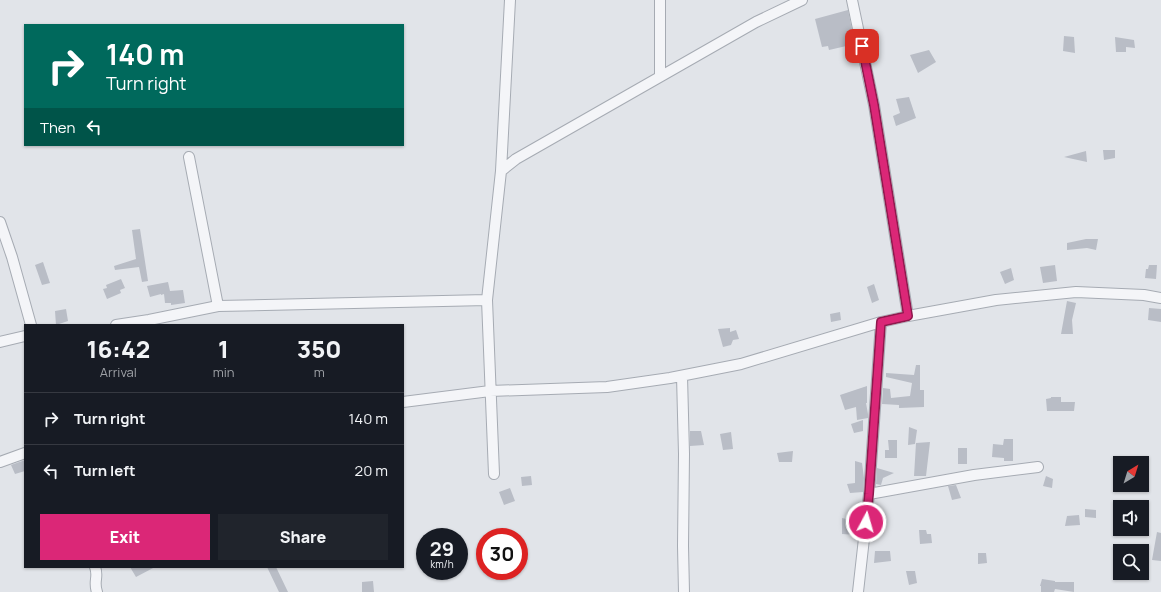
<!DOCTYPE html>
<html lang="en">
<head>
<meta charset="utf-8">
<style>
  body { margin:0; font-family:Manrope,sans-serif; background:#20242c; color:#f1f3f6; height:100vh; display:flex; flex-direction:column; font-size:15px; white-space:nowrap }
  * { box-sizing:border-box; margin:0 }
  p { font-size:13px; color:#9ea1a6 }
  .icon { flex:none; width:22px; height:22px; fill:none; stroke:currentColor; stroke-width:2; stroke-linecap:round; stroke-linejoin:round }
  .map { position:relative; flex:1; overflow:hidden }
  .sheet { position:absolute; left:24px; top:324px; width:380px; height:244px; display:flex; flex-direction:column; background:#171b24; border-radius:0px; box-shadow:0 1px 3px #0004 }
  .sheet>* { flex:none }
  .top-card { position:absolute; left:24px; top:24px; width:380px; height:122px; border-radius:0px; box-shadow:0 1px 3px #0004; background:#00695c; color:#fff; overflow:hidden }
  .needle { width:26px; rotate:38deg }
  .tools { position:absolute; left:1113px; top:456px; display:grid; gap:8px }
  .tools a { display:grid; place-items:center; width:36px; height:36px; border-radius:0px; background:#171b24; box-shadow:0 1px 3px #0004; font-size:20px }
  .speed { position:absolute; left:416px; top:528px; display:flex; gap:8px; font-size:20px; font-weight:700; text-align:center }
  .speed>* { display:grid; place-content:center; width:52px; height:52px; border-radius:50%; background:#171b24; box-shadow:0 1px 3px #0004; line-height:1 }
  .speed small { font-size:10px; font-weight:400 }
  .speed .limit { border:6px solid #d22; background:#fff; color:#111 }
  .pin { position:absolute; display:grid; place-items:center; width:34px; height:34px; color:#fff; margin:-17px; border-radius:8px; box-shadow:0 2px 6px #0006 }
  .me { position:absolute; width:44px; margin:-22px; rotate:6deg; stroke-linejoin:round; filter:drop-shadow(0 0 3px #0008) }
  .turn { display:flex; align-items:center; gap:14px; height:84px; padding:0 16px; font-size:18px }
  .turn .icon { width:52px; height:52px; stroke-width:2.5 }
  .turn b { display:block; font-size:28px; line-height:34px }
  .then { display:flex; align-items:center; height:38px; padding:0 16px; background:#0003; gap:8px; font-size:15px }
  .eta { display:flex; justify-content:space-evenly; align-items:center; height:68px; text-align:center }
  .eta b { font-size:24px; font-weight:800; line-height:28px }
  .primary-button { display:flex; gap:8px; margin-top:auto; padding:8px 16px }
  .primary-button a { flex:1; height:46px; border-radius:0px; background:#db2777; color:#fff; font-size:16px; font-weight:800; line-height:46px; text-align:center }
  .primary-button a+a { background:#20242c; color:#f1f3f6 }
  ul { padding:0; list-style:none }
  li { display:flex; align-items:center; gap:12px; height:52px; padding:0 16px; border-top:1px solid #363941 }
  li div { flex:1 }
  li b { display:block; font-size:15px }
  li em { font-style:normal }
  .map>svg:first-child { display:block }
</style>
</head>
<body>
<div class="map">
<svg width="1161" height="592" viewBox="0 0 1161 592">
  <rect width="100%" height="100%" fill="#e1e4e9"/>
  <path fill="#b9bdc6" d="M 848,10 L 855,44 L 829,50 L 828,46 L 822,47 L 815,19 Z
    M 1064,36 L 1074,37 L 1075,53 L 1063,51 Z
    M 1115,37 L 1134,40 L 1135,48 L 1126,47 L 1126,52 L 1116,52 Z
    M 929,50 L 936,62 L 918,73 L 910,55 Z
    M 909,97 L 916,118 L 896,126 L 893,116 L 900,113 L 896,99 Z
    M 1103,150 L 1115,150 L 1115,158 L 1104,160 Z
    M 1086,151 L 1087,162 L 1064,157 Z
    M 140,229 L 148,281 L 142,282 L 139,267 L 115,270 L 114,266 L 136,259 L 132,230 Z
    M 1086,239 L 1098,239 L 1096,250 L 1087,248 L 1067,250 L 1067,243 Z
    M 43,262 L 50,283 L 42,285 L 35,265 Z
    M 1055,265 L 1057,281 L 1043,283 L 1040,267 Z
    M 1149,265 L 1157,265 L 1156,279 L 1145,278 L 1146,269 L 1148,269 Z
    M 1011,268 L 1014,280 L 1005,284 L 1000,272 Z
    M 121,279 L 125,288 L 120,290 L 121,293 L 107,299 L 103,289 L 107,288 L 106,285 Z
    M 168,282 L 170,291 L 183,290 L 185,303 L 171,305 L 171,303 L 165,303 L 164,294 L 161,295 L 161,294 L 150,297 L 147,286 Z
    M 874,284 L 879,300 L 872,303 L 867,287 Z
    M 1067,301 L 1076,303 L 1072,320 L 1073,334 L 1061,334 Z
    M 1149,308 L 1161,309 L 1161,322 L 1148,320 Z
    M 66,309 L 68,321 L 56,325 L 55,311 Z
    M 840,312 L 841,320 L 831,322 L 830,314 Z
    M 730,328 L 730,332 L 736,330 L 739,339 L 733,340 L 731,345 L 723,347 L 718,329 Z
    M 916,365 L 920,365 L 920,390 L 924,390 L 924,407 L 899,408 L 899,405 L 882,404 L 883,388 L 890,389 L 891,398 L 910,396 L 912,383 L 886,377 L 886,373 L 914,375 Z
    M 867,386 L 867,403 L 866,403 L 868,414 L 868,418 L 857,420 L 856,407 L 845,410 L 840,395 Z
    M 1051,397 L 1061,397 L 1061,402 L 1075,402 L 1074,411 L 1047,411 L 1046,399 L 1051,398 Z
    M 863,420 L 863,431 L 854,433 L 851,424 Z
    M 909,427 L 917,430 L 915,444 L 908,445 Z
    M 690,431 L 701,431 L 704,445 L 690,446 Z
    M 731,432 L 733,449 L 723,450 L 720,434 Z
    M 1004,439 L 1013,439 L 1013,461 L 1004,461 L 1004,458 L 992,457 L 993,444 L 1003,445 Z
    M 888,440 L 897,440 L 897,458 L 885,458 L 885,450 L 889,450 Z
    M 930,442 L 926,476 L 914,476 L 916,443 Z
    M 958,448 L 967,448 L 967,464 L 958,464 Z
    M 793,451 L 792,462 L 779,462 L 777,453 Z
    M 25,460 L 25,471 L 15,474 L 11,465 Z
    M 855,461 L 862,463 L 864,478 L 863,492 L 850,493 L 847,484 L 855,483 Z
    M 877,468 L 894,473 L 883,478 L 881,485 L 876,484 Z
    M 531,476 L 532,485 L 522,486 L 521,477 Z
    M 1046,476 L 1053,479 L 1052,488 L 1043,486 Z
    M 956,485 L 961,498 L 952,500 L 948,486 Z
    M 510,488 L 515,501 L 504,505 L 499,492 Z
    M 1085,509 L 1096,510 L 1096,518 L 1085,517 Z
    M 1079,515 L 1080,525 L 1065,526 L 1067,516 Z
    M 842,518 L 851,520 L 852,525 L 859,527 L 858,535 L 842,534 Z
    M 873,518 L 883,518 L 884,528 L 872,528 Z
    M 919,530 L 926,530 L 927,534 L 931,534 L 932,543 L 920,544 Z
    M 1157,532 L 1161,533 L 1161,561 L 1152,560 Z
    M 875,551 L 890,551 L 891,561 L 874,563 Z
    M 978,553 L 986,553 L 987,563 L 978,564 Z
    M 130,567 L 155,567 L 136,577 Z
    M 267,567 L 276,567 L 288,592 L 279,592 Z
    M 906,571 L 915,571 L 917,583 L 909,585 Z
    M 1042,579 L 1055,581 L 1055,582 L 1074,582 L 1074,592 L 1055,589 L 1054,592 L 1041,592 L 1041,586 L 1040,586 Z
    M 373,581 L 374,592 L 362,592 L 362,582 Z"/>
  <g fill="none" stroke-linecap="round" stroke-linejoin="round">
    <defs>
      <path id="minor" d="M 660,0 L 660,76
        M 852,0 L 874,105 L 908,316
        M 189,157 L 218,306
        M 501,171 L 516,159 L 756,22 L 802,0
        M 0,222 L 12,257 L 31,325
        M 116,325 L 149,320 L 218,306 L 487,300
        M 0,342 L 25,336
        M 682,376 L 684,454 L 683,546 L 684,592
        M 403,402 L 490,391 L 607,387 L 670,378 L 741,364 L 881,322 L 908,316 L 996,300 L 1076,292 L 1144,295 L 1161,298
        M 0,462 L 25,453
        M 494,474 L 487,300 L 501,171 L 510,0
        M 869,494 L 974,475 L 1038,467
        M 95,567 C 99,577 93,581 97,592
        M 858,592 L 869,494 L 881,322"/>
    </defs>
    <use href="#minor" stroke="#a6abb3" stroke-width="12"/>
    <use href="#minor" stroke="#f4f5f8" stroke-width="10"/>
  </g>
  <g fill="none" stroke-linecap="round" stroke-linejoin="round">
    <defs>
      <path id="route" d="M 862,46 L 874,105 L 908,316 L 881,322 L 869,494 L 866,522"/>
    </defs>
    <use href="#route" stroke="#8e194d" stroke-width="10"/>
    <use href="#route" stroke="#db2777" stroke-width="7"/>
  </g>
</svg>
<div class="tools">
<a><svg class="needle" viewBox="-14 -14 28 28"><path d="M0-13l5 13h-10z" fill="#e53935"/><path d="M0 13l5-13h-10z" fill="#9ea1a6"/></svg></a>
<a><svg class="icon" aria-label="sound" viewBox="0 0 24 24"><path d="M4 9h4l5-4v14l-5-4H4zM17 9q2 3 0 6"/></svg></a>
<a><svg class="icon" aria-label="search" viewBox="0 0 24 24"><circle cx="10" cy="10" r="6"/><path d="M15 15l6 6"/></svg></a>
</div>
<div class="speed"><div>29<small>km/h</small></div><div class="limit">30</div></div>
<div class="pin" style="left:862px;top:46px;background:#d93025"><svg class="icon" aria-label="arrive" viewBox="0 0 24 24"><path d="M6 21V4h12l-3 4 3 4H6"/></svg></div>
<svg class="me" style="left:866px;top:522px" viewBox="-20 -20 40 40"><circle r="17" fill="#db2777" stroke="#fff" stroke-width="3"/><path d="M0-11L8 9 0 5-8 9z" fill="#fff"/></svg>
<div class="top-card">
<div class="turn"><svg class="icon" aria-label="right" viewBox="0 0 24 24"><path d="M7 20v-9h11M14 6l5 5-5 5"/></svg><div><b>140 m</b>Turn right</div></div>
<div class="then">Then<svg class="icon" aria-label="left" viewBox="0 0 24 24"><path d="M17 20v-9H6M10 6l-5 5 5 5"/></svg></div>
</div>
<section class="sheet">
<div class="eta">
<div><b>16:42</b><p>Arrival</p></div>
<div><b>1</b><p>min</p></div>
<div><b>350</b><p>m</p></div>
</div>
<ul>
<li><svg class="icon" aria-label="right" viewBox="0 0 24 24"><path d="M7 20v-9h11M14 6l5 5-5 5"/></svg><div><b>Turn right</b></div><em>140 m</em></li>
<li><svg class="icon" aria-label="left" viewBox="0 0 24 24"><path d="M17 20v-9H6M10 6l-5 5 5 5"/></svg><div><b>Turn left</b></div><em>20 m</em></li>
</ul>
<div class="primary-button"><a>Exit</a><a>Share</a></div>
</section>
</div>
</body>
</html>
